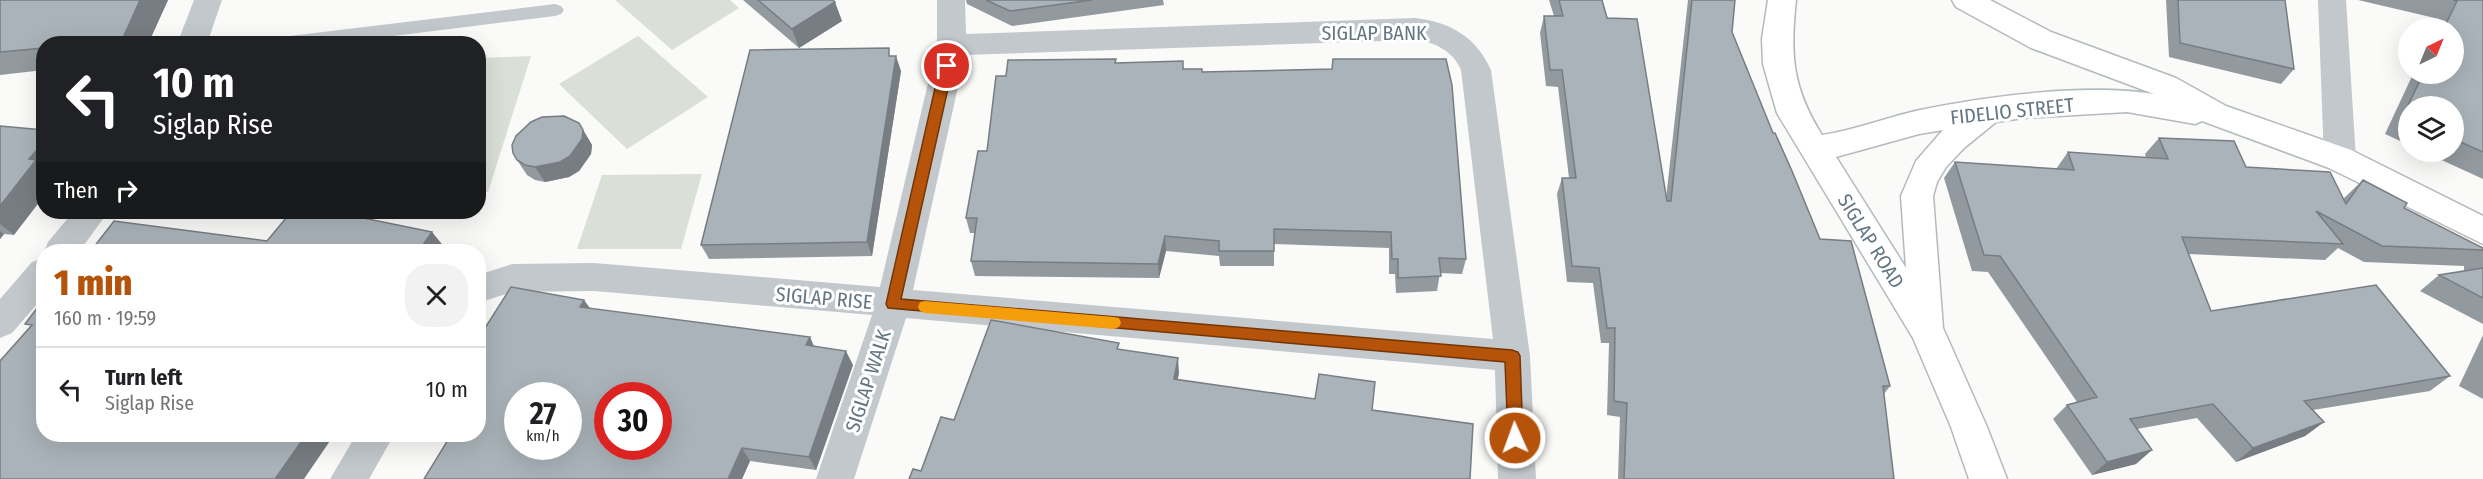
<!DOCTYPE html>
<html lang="en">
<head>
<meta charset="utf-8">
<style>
  body { margin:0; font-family:"Fira Sans Condensed",sans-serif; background:#f2f2f2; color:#202124; height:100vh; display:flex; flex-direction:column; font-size:22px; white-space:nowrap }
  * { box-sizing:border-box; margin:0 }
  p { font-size:20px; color:#757577 }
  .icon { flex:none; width:33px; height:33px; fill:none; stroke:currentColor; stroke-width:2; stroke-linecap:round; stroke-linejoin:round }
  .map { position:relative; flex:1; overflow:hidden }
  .details { position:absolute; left:36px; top:244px; width:450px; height:198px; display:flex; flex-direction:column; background:#fff; border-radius:24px; box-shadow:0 6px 24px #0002 }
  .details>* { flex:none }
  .hud { position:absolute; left:36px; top:36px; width:450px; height:183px; border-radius:24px; box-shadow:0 6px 24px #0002; background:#202124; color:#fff; overflow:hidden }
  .needle { width:39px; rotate:43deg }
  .controls { position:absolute; left:2398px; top:18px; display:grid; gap:12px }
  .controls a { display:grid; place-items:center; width:66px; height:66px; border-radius:50%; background:#fff; box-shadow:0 6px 24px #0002; font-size:30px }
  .speed { position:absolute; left:504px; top:382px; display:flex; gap:12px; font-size:30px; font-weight:700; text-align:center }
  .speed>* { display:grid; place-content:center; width:78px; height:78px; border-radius:50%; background:#fff; box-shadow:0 6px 24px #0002; line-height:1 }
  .speed small { font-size:15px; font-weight:400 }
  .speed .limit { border:9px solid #d22; background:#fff; color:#111 }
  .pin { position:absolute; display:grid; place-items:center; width:51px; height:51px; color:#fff; margin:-26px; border:3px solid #fff; border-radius:50%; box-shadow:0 2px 6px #0007 }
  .me { position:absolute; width:66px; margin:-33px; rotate:358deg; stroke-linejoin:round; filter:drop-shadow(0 0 4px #0008) }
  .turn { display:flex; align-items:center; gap:21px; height:126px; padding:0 18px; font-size:27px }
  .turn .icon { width:78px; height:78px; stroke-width:2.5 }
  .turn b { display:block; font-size:42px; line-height:51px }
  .then { display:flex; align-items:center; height:57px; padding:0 18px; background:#0003; gap:12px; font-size:22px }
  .round { display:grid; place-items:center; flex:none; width:63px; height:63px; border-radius:24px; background:#f2f2f2 }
  .summary { display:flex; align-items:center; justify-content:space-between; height:102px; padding:0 18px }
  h1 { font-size:36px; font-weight:800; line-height:45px; color:#b45309 }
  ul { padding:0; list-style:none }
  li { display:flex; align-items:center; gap:18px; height:84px; padding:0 18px; border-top:2px solid #e0e0e0 }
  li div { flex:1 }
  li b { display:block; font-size:22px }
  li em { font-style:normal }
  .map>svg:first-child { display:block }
</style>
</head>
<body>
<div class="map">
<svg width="2483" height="479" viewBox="0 0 2483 479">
  <rect width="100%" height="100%" fill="#fafaf8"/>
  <path fill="#dadfd7" d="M 615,0 L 730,0 L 739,8 L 672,50 Z
    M 638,36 L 708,97 L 627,149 L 559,84 Z
    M 531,56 L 488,192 L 479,192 L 479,58 Z
    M 702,174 L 681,249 L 577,249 L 602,175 Z"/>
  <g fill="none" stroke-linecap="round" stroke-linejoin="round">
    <defs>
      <path id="secondary" d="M 1768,0 L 1796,0 C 1790,54 1792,87 1822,135 C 1856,130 1887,117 1920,110 C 1987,96 2087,83 2154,94 L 2031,48 L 1956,7 L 1952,0 L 1990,0 L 2051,32 L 2176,78 L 2226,106 L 2351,150 L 2483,216 L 2483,244 L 2329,168 L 2202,121 L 2195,124 L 2127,112 L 2023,118 L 1996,122 L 1964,148 L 1946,167 L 1937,182 L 1933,196 L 1943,328 L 1987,427 L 2007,479 L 1969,479 L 1951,427 L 1913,338 L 1777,113 L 1763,64 L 1762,39 ZM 1943,130 L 1916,161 L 1901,196 L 1906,268 L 1836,157 L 1919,134 Z"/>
    </defs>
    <use href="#secondary" stroke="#b3babf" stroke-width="3"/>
    <path fill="#c3c8cc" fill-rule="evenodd" d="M 555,4 L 561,6 L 564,10 L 561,14 L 555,16 L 329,44 L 265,44 L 267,40 L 273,38 Z"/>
    <path fill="#c3c8cc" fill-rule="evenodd" d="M 194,0 L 222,0 L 207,44 L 177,44 Z
      M 937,0 L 965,0 L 966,34 L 1415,18 C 1451,22 1476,37 1491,70 L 1530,356 L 1536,479 L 1498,479 L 1495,370 L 906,318 L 854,479 L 816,479 L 872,315 L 594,291 L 512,292 L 478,303 L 478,275 L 512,264 L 594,263 L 880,287 L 937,45 ZM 1415,40 C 1435,42 1453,51 1461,70 L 1493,339 L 913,290 L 965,55 Z
      M 2318,0 L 2346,0 L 2356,159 L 2351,168 L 2340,171 L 2329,168 L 2324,159 Z
      M 73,212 L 108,212 L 79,252 L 44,252 L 48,242 Z
      M 44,258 L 44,296 L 12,333 L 0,338 L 0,299 L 32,262 Z
      M 356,435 L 394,435 L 369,479 L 330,479 Z"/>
    <use href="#secondary" fill="#fff" fill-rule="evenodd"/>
  </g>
  <path fill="#929a9f" d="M 0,0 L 168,0 L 148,44 L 44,44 L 44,70 L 0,75 Z
    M 743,0 L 833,0 L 842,21 L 799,48 Z
    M 966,0 L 1163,0 L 1164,5 L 1012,26 L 967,4 Z
    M 1549,0 L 1602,0 L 1666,199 L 1688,0 L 1735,0 L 1732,32 L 1773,133 L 1820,239 L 1890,386 L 1884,394 L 1894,479 L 1618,479 L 1620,417 L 1607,415 L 1609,343 L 1601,343 L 1593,283 L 1567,282 L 1557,194 L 1562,178 L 1569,178 L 1558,87 L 1546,86 L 1540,33 L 1544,16 L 1554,16 Z
    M 2166,0 L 2285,0 L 2294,69 L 2281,84 L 2169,57 Z
    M 2358,0 L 2483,0 L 2483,179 L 2424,152 L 2454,152 L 2454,106 L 2409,106 L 2409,145 L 2385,134 L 2413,74 L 2454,74 L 2454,28 L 2435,28 L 2439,19 Z
    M 891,56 L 901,71 L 872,256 L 709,259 L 701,245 Z
    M 1333,59 L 1466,259 L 1462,274 L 1440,273 L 1437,291 L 1396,293 L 1395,274 L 1389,274 L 1389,248 L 1274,244 L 1274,266 L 1220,266 L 1219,256 L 1166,251 L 1159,278 L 975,276 L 971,261 L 975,233 L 970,233 L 966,218 L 987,151 L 1006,76 L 1116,63 L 1202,72 L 1332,69 Z
    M 579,123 L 592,145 L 591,154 L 579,171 L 569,177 L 545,182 L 535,180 L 527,175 L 517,160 Z
    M 0,126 L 14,235 L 4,234 L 0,239 Z
    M 2159,138 L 2343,199 L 2363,180 L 2404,208 L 2483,248 L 2483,324 L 2420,291 L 2439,275 L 2464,271 L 2464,266 L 2364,262 L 2338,248 L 2325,260 L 2188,254 L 2211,311 L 2450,376 L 2430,391 L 2313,410 L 2324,422 L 2305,436 L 2236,462 L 2197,418 L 2137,429 L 2136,464 L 2092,475 L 2053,419 L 2067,405 L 2077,402 L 1988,272 L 1972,271 L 1944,178 L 1955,162 L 2056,169 L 2068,152 L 2146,158 L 2145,154 Z
    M 590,309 L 810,337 L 814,346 L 853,365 L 816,470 L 750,461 L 742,479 L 424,479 Z
    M 2483,335 L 2483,399 L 2459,386 Z"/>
  <path fill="#777d82" d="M 140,0 L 168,0 L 148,44 L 125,44 L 122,40 Z
    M 835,2 L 842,21 L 799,48 L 792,29 Z
    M 896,56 L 901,71 L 872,256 L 867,242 Z
    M 579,123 L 592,145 L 591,154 L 579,171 L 569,177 L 545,182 L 535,167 Z
    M 44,142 L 44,196 L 14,235 L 0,224 L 0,206 L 29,159 Z
    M 0,231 L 4,234 L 0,239 Z
    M 432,232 L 446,249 L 444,252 L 418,252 Z
    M 1165,236 L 1166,251 L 1159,278 L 1158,264 Z
    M 584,300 L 595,315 L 580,307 Z
    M 810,337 L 816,352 L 806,345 Z
    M 846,351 L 853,365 L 816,470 L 809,457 Z
    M 1178,358 L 1179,373 L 1175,394 L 1174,379 Z
    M 2324,422 L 2305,436 L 2236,462 L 2253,448 Z
    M 306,435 L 334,435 L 304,479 L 275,479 Z
    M 742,448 L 750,461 L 742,479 L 728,479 Z
    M 2152,450 L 2136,464 L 2092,475 L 2107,462 Z"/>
  <path fill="#aab3b9" stroke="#777d82" stroke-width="1.5" fill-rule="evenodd" d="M 0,0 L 140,0 L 122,40 L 91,44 L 44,44 L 44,48 L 0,52 Z
    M 758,0 L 833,0 L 835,2 L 792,29 Z
    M 986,0 L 1092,0 L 1010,11 Z
    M 1559,0 L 1602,0 L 1607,18 L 1637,19 L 1667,201 L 1671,201 L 1692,0 L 1735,0 L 1732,32 L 1773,133 L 1775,133 L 1792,171 L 1820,239 L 1851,241 L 1890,386 L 1883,386 L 1894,479 L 1624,479 L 1627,403 L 1614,401 L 1615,328 L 1607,328 L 1599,268 L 1572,266 L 1562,178 L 1576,178 L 1562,70 L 1550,70 L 1544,16 L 1563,16 Z
    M 2178,0 L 2285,0 L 2294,69 L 2180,43 Z
    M 2453,0 L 2483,0 L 2483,152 L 2454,139 L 2454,106 L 2409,106 L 2409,119 L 2403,116 L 2423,74 L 2454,74 L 2454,28 L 2444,28 L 2457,1 Z
    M 889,48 L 889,56 L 896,56 L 867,242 L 701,245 L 750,50 Z
    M 1116,59 L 1115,63 L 1183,61 L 1183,69 L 1202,69 L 1202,72 L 1332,69 L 1333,59 L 1446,59 L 1452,85 L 1466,259 L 1439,258 L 1441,276 L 1398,278 L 1398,259 L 1392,259 L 1391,232 L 1274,229 L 1274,251 L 1219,251 L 1219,241 L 1165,236 L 1158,264 L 971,261 L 977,218 L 966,218 L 978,151 L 987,151 L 996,76 L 1006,76 L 1008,60 Z
    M 564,116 L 579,123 L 583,130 L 582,139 L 570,156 L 560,162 L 535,167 L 525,165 L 517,160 L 513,153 L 512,145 L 516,136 L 531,122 L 542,117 Z
    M 0,126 L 44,130 L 44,142 L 29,159 L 36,160 L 0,206 Z
    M 2159,138 L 2234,141 L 2246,167 L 2330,172 L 2346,204 L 2363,180 L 2407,203 L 2404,208 L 2483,248 L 2483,250 L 2382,246 L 2316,211 L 2343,244 L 2182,237 L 2211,311 L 2376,285 L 2450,376 L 2304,401 L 2324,422 L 2253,448 L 2213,404 L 2130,419 L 2152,450 L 2107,462 L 2067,405 L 2097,397 L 2000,256 L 1984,255 L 1955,162 L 2074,170 L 2068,152 L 2168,159 Z
    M 291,212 L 334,212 L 432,232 L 418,252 L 90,252 L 114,221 L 267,241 Z
    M 2483,268 L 2483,298 L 2439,275 Z
    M 511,287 L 584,300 L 580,307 L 810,337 L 806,345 L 846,351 L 809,457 L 742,448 L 728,479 L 424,479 L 451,435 L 478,435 L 478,339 ZM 518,396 L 568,396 L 568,447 L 518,447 ZM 608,396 L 658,396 L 658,447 L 608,447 Z
    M 44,299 L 44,435 L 306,435 L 275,479 L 0,479 L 0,361 L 32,325 L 25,324 Z
    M 991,320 L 1119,343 L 1117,349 L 1178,358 L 1174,379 L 1315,399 L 1319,374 L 1375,382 L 1372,410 L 1473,424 L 1470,479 L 909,479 L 913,469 L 921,471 L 941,417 L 954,420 Z"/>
  <path fill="#b45309" stroke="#753606" stroke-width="1.5" d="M 947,62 L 953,66 L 901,299 L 1512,350 L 1518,352 L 1520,356 L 1523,438 L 1520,443 L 1515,445 L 1510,443 L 1508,438 L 1505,362 L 888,308 L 886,304 L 940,66 Z"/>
  <path fill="#f59e0b" d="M 925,301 L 1114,317 L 1119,318 L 1121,323 L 1119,327 L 1114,329 L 925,313 L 920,311 L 918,307 L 920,302 Z"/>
  <g text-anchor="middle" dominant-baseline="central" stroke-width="6" stroke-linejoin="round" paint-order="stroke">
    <g font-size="20" fill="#657683" stroke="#fff">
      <text x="1374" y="33">SIGLAP BANK</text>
      <text transform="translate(2012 111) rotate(-6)">FIDELIO STREET</text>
      <text transform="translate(1871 241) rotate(58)">SIGLAP ROAD</text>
      <text transform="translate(824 298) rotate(5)">SIGLAP RISE</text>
      <text transform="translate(868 381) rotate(-72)">SIGLAP WALK</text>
    </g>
  </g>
</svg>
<div class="controls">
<a><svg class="needle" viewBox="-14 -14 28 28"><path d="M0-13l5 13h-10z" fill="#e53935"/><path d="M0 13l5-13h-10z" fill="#757577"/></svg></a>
<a><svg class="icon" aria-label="layers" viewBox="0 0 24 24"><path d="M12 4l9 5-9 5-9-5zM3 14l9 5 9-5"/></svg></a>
</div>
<div class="speed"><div>27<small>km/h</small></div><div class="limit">30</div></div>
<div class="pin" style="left:947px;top:66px;background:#d93025"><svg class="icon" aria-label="arrive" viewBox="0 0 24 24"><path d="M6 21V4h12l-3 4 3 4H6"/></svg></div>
<svg class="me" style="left:1515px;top:438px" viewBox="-20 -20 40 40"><circle r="17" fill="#b45309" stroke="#fff" stroke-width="3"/><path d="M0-11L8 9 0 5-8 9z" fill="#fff"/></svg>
<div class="hud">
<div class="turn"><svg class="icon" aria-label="left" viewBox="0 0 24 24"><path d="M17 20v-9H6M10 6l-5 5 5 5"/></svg><div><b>10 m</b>Siglap Rise</div></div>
<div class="then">Then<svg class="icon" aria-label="right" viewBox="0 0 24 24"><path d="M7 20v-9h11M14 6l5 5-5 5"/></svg></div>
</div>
<section class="details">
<div class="summary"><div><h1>1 min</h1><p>160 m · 19:59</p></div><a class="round"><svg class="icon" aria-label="close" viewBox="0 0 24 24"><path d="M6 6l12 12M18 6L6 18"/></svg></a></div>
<ul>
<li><svg class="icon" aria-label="left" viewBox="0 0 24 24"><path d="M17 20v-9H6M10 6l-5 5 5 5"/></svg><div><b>Turn left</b><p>Siglap Rise</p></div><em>10 m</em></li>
</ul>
</section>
</div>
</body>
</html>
